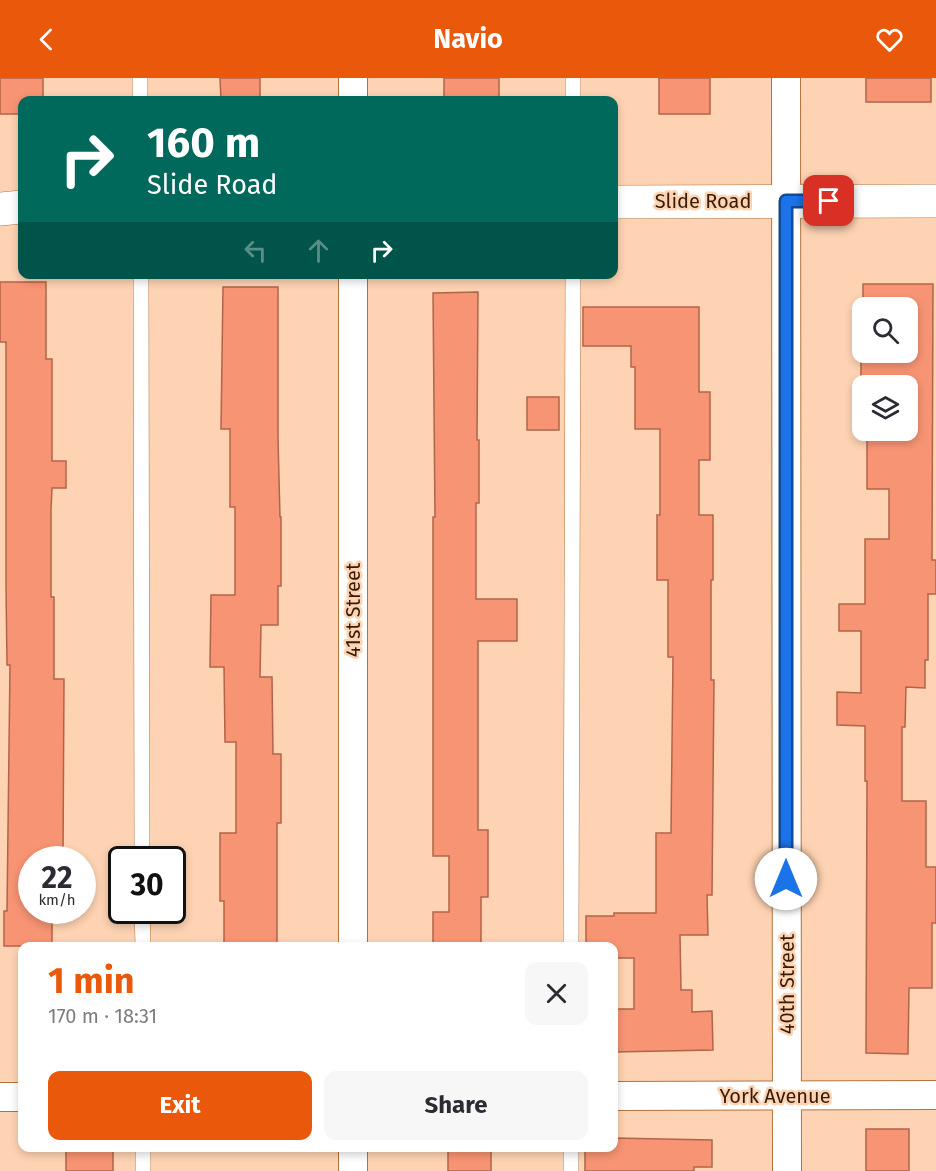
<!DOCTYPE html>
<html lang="en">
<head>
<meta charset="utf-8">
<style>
  body { margin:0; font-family:"Fira Sans",sans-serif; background:#f7f7f7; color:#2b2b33; height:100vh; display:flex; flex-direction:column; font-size:22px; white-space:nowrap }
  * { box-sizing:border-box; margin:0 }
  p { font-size:20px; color:#7c7c81 }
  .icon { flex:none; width:33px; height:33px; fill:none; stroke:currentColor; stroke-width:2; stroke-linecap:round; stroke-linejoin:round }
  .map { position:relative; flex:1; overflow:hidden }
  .panel { position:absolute; left:18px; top:864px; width:600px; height:210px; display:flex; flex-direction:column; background:#fff; border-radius:12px; box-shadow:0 3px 9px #0003 }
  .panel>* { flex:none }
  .top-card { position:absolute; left:18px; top:18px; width:600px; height:183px; border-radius:12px; box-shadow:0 3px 9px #0003; background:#00695c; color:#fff; overflow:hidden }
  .fabs { position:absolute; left:852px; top:219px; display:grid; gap:12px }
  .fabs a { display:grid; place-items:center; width:66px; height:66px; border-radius:12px; background:#fff; box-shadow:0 3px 9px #0003; font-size:30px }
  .speed { position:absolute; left:18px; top:768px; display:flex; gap:12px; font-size:30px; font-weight:700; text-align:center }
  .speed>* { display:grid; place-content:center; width:78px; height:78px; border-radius:50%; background:#fff; box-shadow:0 3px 9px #0003; line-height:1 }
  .speed small { font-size:15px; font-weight:400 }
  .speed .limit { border:3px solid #111; border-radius:9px; background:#fff; color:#111 }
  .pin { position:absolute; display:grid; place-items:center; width:51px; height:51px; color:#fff; margin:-26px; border-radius:12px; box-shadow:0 3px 9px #0006 }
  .me { position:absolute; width:66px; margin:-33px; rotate:0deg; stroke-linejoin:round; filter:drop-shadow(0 0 4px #0008) }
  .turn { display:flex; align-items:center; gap:21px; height:126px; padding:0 30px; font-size:27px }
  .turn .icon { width:78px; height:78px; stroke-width:2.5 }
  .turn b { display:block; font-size:42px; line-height:51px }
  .lanes { display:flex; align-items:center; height:57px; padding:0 30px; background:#0003; justify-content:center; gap:30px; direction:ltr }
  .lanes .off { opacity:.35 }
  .round { display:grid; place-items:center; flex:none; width:63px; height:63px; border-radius:12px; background:#f7f7f7 }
  .summary { display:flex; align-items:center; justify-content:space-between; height:102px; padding:0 30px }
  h1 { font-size:36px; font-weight:700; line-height:45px; color:#ea580c }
  .cta { display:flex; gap:12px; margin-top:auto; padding:12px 30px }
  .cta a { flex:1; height:69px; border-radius:12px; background:#ea580c; color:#fff; font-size:24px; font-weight:700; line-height:69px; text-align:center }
  .cta a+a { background:#f7f7f7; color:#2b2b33 }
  header { display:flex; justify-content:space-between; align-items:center; height:78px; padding:0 30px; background:#ea580c; color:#fff; font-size:27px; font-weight:700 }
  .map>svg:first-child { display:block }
</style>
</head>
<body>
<header><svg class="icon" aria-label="back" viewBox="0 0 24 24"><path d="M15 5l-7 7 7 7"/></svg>Navio<svg class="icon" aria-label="heart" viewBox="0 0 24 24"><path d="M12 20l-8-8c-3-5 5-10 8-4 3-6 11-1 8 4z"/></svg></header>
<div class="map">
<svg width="936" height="1093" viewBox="0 0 936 1093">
  <rect width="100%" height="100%" fill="#fed3b3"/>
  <path fill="#f79473" stroke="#b2644a" stroke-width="1.5" d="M 0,0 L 43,0 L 43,22 L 22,22 L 22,36 L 0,36 Z
    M 220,0 L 260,0 L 260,22 L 221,22 Z
    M 444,0 L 499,0 L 499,22 L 444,22 Z
    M 659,0 L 710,0 L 710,36 L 659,36 Z
    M 866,0 L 931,0 L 931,24 L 866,24 Z
    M 0,204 L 46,204 L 46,281 L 52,281 L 52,383 L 66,383 L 66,410 L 52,410 L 51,431 L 51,519 L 54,519 L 54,601 L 64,601 L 63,782 L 32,782 L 32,833 L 52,833 L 52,868 L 4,868 L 4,833 L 7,833 L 10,587 L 7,587 L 6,508 L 6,264 L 0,264 Z
    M 863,206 L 933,206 L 932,482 L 936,482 L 936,516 L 928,516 L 928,582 L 925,582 L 925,610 L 906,609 L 905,649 L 902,649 L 902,723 L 926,723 L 926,789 L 936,789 L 936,845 L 932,845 L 932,910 L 909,910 L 908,976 L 866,975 L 867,703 L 865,703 L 865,648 L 837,647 L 837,614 L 861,615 L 861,553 L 839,553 L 839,526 L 865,526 L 865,461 L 889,461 L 889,411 L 867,411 L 867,356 L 908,356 L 908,308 L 861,308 L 861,274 L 908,274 L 908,230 L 863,230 Z
    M 223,209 L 278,209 L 278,360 L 280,439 L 281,439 L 281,508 L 278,508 L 278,547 L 261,547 L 260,599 L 272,599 L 273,676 L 281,676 L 281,745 L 277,745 L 277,868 L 224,868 L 224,823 L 220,823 L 220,755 L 236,755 L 236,664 L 225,664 L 224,589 L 210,589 L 211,517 L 235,517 L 235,429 L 230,429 L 230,351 L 221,351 Z
    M 478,214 L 477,362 L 479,362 L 479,425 L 476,425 L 476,521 L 517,521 L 517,563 L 478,563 L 478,752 L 488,752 L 488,819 L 481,819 L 481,868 L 433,868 L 433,834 L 449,834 L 449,778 L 433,778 L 433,439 L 435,439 L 433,215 Z
    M 583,229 L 699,229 L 699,314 L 710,314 L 710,382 L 699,382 L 699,437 L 713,437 L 713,502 L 711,502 L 711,602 L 714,602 L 712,817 L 707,817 L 708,857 L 680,857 L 681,912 L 692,912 L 692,934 L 712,933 L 713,972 L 614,974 L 614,931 L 634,931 L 634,880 L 614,880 L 614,868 L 586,868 L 586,838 L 614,838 L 614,835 L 656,835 L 656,755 L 671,755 L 673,579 L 668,579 L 668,502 L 657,502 L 657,437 L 660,437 L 660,351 L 635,351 L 635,289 L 631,289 L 631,268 L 583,268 Z
    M 527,319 L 559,319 L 559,352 L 527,352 Z
    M 866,1051 L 909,1051 L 909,1093 L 866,1093 Z
    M 614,1060 L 712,1062 L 712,1089 L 694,1089 L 694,1093 L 585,1093 L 585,1070 L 614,1070 Z
    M 66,1070 L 113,1070 L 113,1093 L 66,1093 Z
    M 448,1070 L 491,1070 L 491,1093 L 448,1093 Z"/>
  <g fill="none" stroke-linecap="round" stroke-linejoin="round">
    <defs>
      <path id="service" d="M 140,0 L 140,22
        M 573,0 L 573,22
        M 141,196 L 142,782
        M 142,832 L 143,868
        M 571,868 L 573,196
        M 571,1070 L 571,1093
        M 143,1093 L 143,1070"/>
      <path id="minor" d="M 786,0 L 787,1093
        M 353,22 L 353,0
        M 353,868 L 353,196
        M 614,1018 L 936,1017
        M 0,1019 L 22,1019
        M 353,1070 L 353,1093"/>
      <path id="secondary" d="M 614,124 L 936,123
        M 0,131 L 22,129"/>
    </defs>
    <use href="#service" stroke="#b3733c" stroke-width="16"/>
    <use href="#minor" stroke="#b3733c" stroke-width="30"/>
    <use href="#secondary" stroke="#b3733c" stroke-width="34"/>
    <use href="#service" stroke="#fff" stroke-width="15"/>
    <use href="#minor" stroke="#fff" stroke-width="28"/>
    <use href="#secondary" stroke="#fff" stroke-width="33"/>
  </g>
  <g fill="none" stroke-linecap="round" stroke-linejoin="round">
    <defs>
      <path id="route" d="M 786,801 L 786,123 L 829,123"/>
    </defs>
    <use href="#route" stroke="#114b97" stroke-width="15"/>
    <use href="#route" stroke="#1a73e8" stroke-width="10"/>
  </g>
  <g text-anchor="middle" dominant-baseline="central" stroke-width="5" stroke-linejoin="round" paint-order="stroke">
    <g font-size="20" fill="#361c05" stroke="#fed3b3">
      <text x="703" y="123">Slide Road</text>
      <text transform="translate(353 532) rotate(-90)">41st Street</text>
      <text transform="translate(787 906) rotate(-90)">40th Street</text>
      <text x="775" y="1018">York Avenue</text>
    </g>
  </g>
</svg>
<div class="fabs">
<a><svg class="icon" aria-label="search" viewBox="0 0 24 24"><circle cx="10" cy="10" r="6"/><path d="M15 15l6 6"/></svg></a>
<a><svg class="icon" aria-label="layers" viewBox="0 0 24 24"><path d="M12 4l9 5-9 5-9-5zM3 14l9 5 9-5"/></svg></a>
</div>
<div class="speed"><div>22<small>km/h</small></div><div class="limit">30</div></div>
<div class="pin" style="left:829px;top:123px;background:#d93025"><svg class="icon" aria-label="arrive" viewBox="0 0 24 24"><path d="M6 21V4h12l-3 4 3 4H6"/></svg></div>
<svg class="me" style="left:786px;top:801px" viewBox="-20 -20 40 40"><circle r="19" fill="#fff"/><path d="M0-13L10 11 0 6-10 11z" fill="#1a73e8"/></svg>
<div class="top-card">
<div class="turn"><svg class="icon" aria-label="right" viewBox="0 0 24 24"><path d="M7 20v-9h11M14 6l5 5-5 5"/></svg><div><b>160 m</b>Slide Road</div></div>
<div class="lanes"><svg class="icon off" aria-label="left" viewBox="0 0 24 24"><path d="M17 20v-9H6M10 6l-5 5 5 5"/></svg><svg class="icon off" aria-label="ahead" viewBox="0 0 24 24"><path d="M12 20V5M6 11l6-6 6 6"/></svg><svg class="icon" aria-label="right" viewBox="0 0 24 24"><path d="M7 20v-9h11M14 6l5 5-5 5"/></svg></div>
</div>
<section class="panel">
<div class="summary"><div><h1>1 min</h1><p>170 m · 18:31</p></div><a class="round"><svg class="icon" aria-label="close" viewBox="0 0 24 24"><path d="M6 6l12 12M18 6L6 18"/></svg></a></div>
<div class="cta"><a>Exit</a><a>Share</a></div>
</section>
</div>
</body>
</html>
